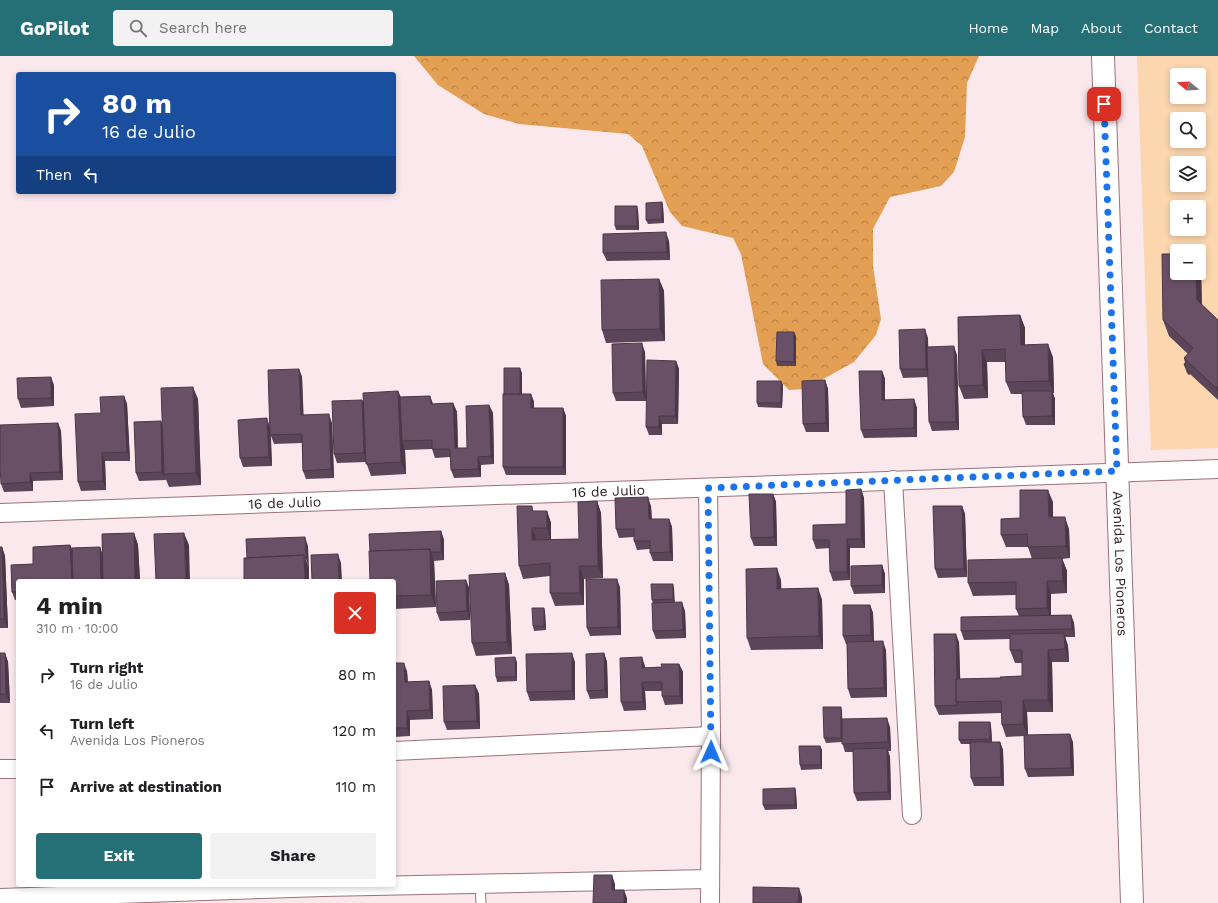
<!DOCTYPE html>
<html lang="en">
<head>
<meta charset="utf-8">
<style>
  body { margin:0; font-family:"Work Sans",sans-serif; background:#f2f2f2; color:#202124; height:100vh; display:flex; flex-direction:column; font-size:15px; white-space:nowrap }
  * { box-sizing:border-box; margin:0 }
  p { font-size:13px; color:#757577 }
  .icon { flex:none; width:22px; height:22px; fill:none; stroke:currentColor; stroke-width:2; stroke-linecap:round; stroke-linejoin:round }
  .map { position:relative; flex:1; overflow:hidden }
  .panel { position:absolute; left:16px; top:523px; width:380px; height:308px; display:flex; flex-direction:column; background:#fff; border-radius:4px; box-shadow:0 2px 6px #0003 }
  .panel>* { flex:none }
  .guide { position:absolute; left:16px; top:16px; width:380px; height:122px; border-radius:4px; box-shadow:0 2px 6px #0003; background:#1a4fa0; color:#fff; overflow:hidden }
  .needle { width:26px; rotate:288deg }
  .controls { position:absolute; left:1170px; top:12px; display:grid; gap:8px }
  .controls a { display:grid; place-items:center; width:36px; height:36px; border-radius:4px; background:#fff; box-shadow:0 2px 6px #0003; font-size:20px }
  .pin { position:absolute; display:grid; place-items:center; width:34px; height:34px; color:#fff; margin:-17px; border-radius:8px; box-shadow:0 2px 6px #0006 }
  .me { position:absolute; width:44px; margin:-22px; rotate:1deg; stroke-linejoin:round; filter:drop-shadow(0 0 3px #0008) }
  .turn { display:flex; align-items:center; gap:14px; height:84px; padding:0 20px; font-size:18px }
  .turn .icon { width:52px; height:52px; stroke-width:2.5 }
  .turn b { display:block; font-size:28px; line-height:34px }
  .then { display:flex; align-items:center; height:38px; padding:0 20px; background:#0003; gap:8px; font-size:15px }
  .round { display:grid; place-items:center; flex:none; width:42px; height:42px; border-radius:4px; background:#f2f2f2 }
  .head { display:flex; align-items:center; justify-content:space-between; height:68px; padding:0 20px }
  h1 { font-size:24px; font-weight:700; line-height:30px }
  .button { display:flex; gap:8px; margin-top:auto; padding:8px 20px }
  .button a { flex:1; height:46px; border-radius:4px; background:#256f76; color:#fff; font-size:16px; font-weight:700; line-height:46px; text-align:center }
  .button a+a { background:#f2f2f2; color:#202124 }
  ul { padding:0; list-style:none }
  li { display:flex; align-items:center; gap:12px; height:56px; padding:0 20px }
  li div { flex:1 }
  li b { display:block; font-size:15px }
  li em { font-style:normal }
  header { display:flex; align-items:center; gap:24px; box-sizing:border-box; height:56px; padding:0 20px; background:#256f76; color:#fff }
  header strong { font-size:19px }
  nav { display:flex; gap:22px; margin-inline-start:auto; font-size:14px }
  .search { width:280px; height:36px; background:#f2f2f2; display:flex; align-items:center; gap:10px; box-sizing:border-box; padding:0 14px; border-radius:4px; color:#757577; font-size:15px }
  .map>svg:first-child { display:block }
</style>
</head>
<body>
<header>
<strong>GoPilot</strong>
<div class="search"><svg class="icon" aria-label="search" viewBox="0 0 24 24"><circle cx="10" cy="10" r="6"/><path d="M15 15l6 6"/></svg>Search here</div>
<nav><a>Home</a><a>Map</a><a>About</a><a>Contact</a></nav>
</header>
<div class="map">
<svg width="1218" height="847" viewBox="0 0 1218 847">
  <defs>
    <pattern id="forest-crowns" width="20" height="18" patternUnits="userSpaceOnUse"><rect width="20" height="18" fill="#e3a054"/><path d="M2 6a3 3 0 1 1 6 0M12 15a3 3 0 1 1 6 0" fill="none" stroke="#b88245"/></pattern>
  </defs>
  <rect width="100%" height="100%" fill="#fae8ec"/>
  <path fill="url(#forest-crowns)" d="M 414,0 L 979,0 L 967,27 L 965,81 L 954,116 L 941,130 L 890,141 L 873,173 L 873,210 L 881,263 L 876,279 L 854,306 L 805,333 L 789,334 L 763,308 L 741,198 L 733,182 L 682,170 L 670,156 L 642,90 L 628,78 L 519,68 L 484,58 L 438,29 Z"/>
  <path fill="#fbd6af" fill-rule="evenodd" d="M 1137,0 L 1218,0 L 1218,392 L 1151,394 ZM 1177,19 L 1199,19 L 1199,41 L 1177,41 ZM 1177,63 L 1199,63 L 1199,85 L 1177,85 ZM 1177,107 L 1199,107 L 1199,129 L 1177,129 ZM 1177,151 L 1199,151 L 1199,173 L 1177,173 ZM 1177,195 L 1199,195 L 1199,217 L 1177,217 Z"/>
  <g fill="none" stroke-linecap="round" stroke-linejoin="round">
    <defs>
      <path id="service" d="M 480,828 L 481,847"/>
      <g id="minor">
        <path d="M 893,424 L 912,759"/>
        <path d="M 708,432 L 711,680 L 710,847"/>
        <path id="s1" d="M 0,457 L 1218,413"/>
        <path d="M 394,695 L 711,680"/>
        <path d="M 0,713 L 18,713"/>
        <path d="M 0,842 L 323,831 L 709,823"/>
      </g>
      <g id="secondary">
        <path id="s2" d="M 1103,0 L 1132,847"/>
      </g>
    </defs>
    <use href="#service" stroke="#98737b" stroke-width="11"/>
    <use href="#minor" stroke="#98737b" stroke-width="20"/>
    <use href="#secondary" stroke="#98737b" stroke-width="24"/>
    <use href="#service" stroke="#fff" stroke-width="9"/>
    <use href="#minor" stroke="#fff" stroke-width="18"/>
    <use href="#secondary" stroke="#fff" stroke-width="22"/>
  </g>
  <path fill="#5b4558" d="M 662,146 L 663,150 L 664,167 L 648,168 L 646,164 Z
    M 638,154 L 639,174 L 616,174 L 615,170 Z
    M 669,185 L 670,204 L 607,205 L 603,197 Z
    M 1199,207 L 1201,214 L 1202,249 L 1218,264 L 1218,344 L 1190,318 L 1189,319 L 1187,317 L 1184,309 L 1185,307 L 1184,302 L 1188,298 L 1169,280 L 1163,264 L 1199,217 Z
    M 659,223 L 664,235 L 665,285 L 606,287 L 602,274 Z
    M 1020,259 L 1025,272 L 1025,289 L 1053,301 L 1054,337 L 1053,337 L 1055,343 L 1055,369 L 1026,369 L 1023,361 L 1022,338 L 1011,338 L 1006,326 L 1006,306 L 987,306 L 988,342 L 964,343 L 959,330 L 958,261 Z
    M 796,280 L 796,310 L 777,310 L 776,305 Z
    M 928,282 L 928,291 L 957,299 L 959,374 L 932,375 L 929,366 L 928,321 L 903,322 L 900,313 Z
    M 645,296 L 646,345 L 616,345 L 613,337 Z
    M 676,305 L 679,313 L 678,368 L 662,368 L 662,379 L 649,379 L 646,371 Z
    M 299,313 L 302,321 L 303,359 L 332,367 L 334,422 L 306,423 L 303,415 L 302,387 L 274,388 L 271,380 L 272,410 L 243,411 L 240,402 L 270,370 Z
    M 882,315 L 885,323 L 885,344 L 914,343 L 917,352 L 917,381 L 864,382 L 861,374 Z
    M 522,317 L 522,338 L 531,338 L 534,346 L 534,352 L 563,352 L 566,360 L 566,419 L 506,419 L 503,411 L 504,338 Z
    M 825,324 L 828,333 L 829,376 L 806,376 L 803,368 Z
    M 781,325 L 783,329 L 782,352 L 758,351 L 757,347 Z
    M 54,329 L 54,350 L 21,352 L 18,343 Z
    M 398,335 L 401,341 L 430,340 L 433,348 L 453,347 L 457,356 L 458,392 L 467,392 L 489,349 L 493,357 L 494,408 L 481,409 L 481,421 L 454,422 L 451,414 L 450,401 L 435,402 L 432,393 L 405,394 L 406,418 L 371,420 L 366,406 L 337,407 L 334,398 L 362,344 L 364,349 Z
    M 124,340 L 127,348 L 130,405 L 105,405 L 106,434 L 81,435 L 78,426 L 101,357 Z
    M 198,343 L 201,429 L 169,431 L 165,421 L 166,424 L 139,425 L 136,417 L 161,365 L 163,371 Z
    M 58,367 L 61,375 L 63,424 L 33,425 L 33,435 L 4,436 L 1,428 Z
    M 861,433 L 864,442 L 865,492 L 850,492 L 850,524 L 833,525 L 830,516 L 830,492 L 816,493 L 813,484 L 846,468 Z
    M 773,438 L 776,446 L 777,490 L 754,490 L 751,482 Z
    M 597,445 L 601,457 L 603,522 L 584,523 L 584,549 L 555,550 L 550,537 L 550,520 L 523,523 L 519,510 L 532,450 L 533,455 L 547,455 L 551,467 L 551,483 L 579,483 Z
    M 1053,446 L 1053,461 L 1069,473 L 1070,502 L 1062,503 L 1067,515 L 1067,537 L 1051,538 L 1051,559 L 1071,559 L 1074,567 L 1075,581 L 1065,581 L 1068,590 L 1069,606 L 1052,606 L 1053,656 L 1027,656 L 1028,679 L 1073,686 L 1074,720 L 1028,721 L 1025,713 L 1024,680 L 1006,681 L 1002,669 L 1001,657 L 939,659 L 935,650 L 959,586 L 960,623 L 1001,622 L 1022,620 L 1022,607 L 1015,607 L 1010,594 L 1010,583 L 964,584 L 961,575 L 1019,560 L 1016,553 L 1016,539 L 973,540 L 968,527 L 1032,503 L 1028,491 L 1006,491 L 1001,479 L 1020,462 Z
    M 651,450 L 652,463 L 669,463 L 672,471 L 673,505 L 653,505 L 650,497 L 650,493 L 637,494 L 634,485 L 634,481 L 619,482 L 616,473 Z
    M 962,450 L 965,458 L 967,521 L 938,522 L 935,513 Z
    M 441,475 L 444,484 L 444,504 L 434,505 L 436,551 L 394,553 L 394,525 Z
    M 134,477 L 138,489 L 140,525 L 18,525 L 18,544 L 15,544 L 12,536 L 11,509 L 33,508 L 33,491 L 70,489 L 72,493 L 72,492 L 100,491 L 102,498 L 102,478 Z
    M 0,491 L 2,491 L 5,500 L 8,572 L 0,572 Z
    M 882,509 L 885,518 L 885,537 L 854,538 L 851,530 Z
    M 505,517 L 509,529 L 512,598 L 476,600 L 472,587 Z
    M 466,524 L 469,532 L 470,564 L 440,565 L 437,557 Z
    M 781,524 L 781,533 L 818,532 L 822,544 L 823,593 L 751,594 L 747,582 Z
    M 620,531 L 621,579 L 590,580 L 587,572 Z
    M 674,532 L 674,546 L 685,555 L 686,582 L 656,583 L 653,575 L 653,547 L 652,544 Z
    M 870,549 L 873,557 L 874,586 L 886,594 L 887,641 L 851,642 L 848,633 L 847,588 L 846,588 L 843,580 Z
    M 544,552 L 545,556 L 546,574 L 534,575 L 533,570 Z
    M 0,597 L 5,597 L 8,606 L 10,647 L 0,647 Z
    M 604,597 L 607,606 L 608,642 L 590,643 L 587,635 Z
    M 517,606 L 517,625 L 497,626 L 496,621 Z
    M 575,606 L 575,644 L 530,645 L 527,636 Z
    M 394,607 L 407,615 L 408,626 L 429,625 L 432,634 L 433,663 L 410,664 L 410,680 L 394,681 Z
    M 679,608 L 683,616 L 683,648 L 665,649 L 662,640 L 662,635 L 645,635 L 646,654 L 624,655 L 621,646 L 645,610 L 645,612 L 662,611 Z
    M 475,629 L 479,638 L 480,673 L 447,674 L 444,666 Z
    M 842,655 L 842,663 L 890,671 L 891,695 L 888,695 L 890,701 L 891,744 L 857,745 L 854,737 L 853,696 L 845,696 L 842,686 L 826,687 L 824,682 Z
    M 990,666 L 991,670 L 992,686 L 1000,686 L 1003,694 L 1004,730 L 974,730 L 971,722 L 970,688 L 961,688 L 959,684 Z
    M 820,690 L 822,694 L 822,713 L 801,714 L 800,709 Z
    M 795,732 L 796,737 L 797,753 L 765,754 L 763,749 Z"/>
  <path fill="#4a3847" d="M 662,146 L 663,150 L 664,167 L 662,163 Z
    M 637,150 L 638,154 L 639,174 L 637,170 Z
    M 666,176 L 669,185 L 670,204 L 667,196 Z
    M 1199,207 L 1201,214 L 1202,260 L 1197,244 L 1196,217 L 1199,217 Z
    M 659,223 L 664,235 L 665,285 L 660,273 Z
    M 1020,259 L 1025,272 L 1025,301 L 1021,289 Z
    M 925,273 L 928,282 L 929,321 L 926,313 Z
    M 794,276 L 796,280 L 796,310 L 794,306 Z
    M 642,287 L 645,296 L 646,345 L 643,336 Z
    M 1048,288 L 1053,301 L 1054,337 L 1049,325 Z
    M 954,290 L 957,299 L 959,374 L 956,366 Z
    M 982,294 L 987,306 L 988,342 L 983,329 Z
    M 676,305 L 679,313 L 678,368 L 675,360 Z
    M 1186,310 L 1190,318 L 1189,319 L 1186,311 Z
    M 520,312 L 522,317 L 522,346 L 520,342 Z
    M 299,313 L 302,321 L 304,368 L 301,359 Z
    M 882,315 L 885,323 L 885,352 L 882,344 Z
    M 51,321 L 54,329 L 54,350 L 51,342 Z
    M 825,324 L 828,333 L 829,376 L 826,367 Z
    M 781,325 L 783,329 L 782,352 L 781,347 Z
    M 1218,330 L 1218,338 L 1216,332 Z
    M 193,331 L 198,343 L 201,429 L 196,417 Z
    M 398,335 L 403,348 L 402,385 L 405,394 L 406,418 L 401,406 Z
    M 1052,335 L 1055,343 L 1055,369 L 1052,360 Z
    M 531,338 L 534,346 L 534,360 L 531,352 Z
    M 124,340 L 127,348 L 130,405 L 127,396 Z
    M 430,340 L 433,348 L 431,348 Z
    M 914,343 L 917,352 L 917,381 L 914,372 Z
    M 362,344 L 365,352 L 367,406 L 364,397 Z
    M 453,347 L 457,356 L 458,401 L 455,392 Z
    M 489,349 L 493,357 L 494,408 L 491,400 Z
    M 563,352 L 566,360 L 566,419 L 563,411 Z
    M 329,358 L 332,367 L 334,422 L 331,413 Z
    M 659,360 L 662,368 L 662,379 L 659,371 Z
    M 267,362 L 270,371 L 272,410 L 269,401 Z
    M 161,365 L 164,374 L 164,418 L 166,424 L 162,416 Z
    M 58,367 L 61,375 L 63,424 L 60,416 Z
    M 102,397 L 105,405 L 106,434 L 103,425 Z
    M 478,401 L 481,409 L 481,421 L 478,413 Z
    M 30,417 L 33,425 L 33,435 L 30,426 Z
    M 861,433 L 864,442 L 865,492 L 861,483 Z
    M 1048,434 L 1053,446 L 1053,474 L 1049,461 Z
    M 773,438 L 776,446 L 777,490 L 774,481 Z
    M 648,441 L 651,450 L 652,472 L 649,463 Z
    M 597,445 L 601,457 L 603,522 L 598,510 Z
    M 962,450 L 965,458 L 967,521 L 964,513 Z
    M 547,455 L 551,467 L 551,485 L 547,472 Z
    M 1065,461 L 1069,473 L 1070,502 L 1066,490 Z
    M 669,463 L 672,471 L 673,505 L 670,496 Z
    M 532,472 L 537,485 L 532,484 Z
    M 441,475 L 444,484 L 444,504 L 441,496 Z
    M 134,477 L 138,489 L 140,525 L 135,525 Z
    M 184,477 L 189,489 L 190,525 L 186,525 Z
    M 305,481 L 308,490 L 309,512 L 306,503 Z
    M 847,483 L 850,492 L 850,524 L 847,516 Z
    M 70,489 L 74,497 L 75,525 L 72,525 Z
    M 2,491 L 5,500 L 8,572 L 4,563 Z
    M 100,491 L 103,500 L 104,525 L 101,525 Z
    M 430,493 L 434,505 L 436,551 L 431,539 Z
    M 338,498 L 341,507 L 342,525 L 339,525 Z
    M 304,499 L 309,512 L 309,525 L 305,525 Z
    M 1062,502 L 1067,515 L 1067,537 L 1063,525 Z
    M 882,509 L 885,518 L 885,537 L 882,529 Z
    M 579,510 L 584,523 L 584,549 L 580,537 Z
    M 777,512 L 781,524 L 782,545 L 777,533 Z
    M 505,517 L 509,529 L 512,598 L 507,586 Z
    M 617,523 L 620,531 L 621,579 L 618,571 Z
    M 466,524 L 469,532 L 470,564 L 467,555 Z
    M 1047,525 L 1051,538 L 1051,564 L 1047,552 Z
    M 673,528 L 674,532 L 675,548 L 673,543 Z
    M 818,532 L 822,544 L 823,593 L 819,580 Z
    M 682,546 L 685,555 L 686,582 L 683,574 Z
    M 870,549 L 873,557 L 874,588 L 871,579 Z
    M 544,552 L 545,556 L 546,574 L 544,570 Z
    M 1071,559 L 1074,567 L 1075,581 L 1072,573 Z
    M 1064,577 L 1068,590 L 1069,606 L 1065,593 Z
    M 956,578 L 959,586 L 961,645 L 958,646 Z
    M 883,585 L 886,594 L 887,641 L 884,632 Z
    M 1048,594 L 1052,606 L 1053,656 L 1048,644 Z
    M 5,597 L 8,606 L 10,647 L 6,638 Z
    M 572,597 L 575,606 L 575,644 L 572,635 Z
    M 604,597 L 607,606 L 608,642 L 605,634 Z
    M 515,601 L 517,606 L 517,625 L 516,621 Z
    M 642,601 L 645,610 L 645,620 L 642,612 Z
    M 404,607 L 407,615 L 408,635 L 405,626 Z
    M 679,608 L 683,616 L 683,648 L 680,640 Z
    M 429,625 L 432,634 L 433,663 L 430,654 Z
    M 642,626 L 645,635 L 646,654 L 643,646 Z
    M 475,629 L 479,638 L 480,673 L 477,665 Z
    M 1023,644 L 1027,656 L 1028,680 L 1023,668 Z
    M 841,651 L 842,655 L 843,686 L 841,682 Z
    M 407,655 L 410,664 L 410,680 L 407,672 Z
    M 887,662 L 890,671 L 891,695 L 888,686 Z
    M 990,666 L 991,670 L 992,687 L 990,683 Z
    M 1070,678 L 1073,686 L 1074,720 L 1071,712 Z
    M 1000,686 L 1003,694 L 1004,730 L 1001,721 Z
    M 820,690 L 822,694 L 822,713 L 821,709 Z
    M 887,692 L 890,701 L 891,744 L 888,736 Z
    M 795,732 L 796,737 L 797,753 L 795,749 Z
    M 612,819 L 615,828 L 615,842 L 612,834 Z
    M 799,832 L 802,841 L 802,847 L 798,847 Z
    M 624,834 L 627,842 L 627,847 L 624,847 Z"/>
  <path fill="#6a5066" stroke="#4a3847" d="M 662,146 L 662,163 L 646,164 L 646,147 Z
    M 615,150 L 637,150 L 637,170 L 615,170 Z
    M 666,176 L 667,196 L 603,197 L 603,178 Z
    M 1162,198 L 1177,198 L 1177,217 L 1196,217 L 1197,244 L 1218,264 L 1218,330 L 1216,332 L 1184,302 L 1193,292 L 1163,264 Z
    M 659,223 L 660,273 L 602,274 L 601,224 Z
    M 1020,259 L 1021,289 L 1048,288 L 1049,325 L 1006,326 L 1005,293 L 982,294 L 983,329 L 959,330 L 958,261 Z
    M 925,273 L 926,313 L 900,313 L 899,274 Z
    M 777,276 L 794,276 L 794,306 L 776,305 Z
    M 642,287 L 643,336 L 613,337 L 612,288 Z
    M 954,290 L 956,366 L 929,366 L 927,291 Z
    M 647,304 L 676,305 L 675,360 L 659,360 L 659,371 L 646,371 Z
    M 1185,307 L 1186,310 L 1186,311 L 1184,309 Z
    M 504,312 L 520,312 L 520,338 L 504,338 Z
    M 299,313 L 301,359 L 329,358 L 331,413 L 303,415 L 302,378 L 270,379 L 268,314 Z
    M 859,315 L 882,315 L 882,344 L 914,343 L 914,372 L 861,374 Z
    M 51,321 L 51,342 L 18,343 L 17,322 Z
    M 825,324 L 826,367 L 803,368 L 802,325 Z
    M 757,325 L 781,325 L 781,347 L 757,347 Z
    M 193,331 L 196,417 L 164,418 L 161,332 Z
    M 398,335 L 401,406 L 366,408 L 363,337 Z
    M 1022,335 L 1052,335 L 1052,360 L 1023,361 Z
    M 503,338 L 531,338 L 531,352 L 563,352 L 563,411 L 503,411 Z
    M 124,340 L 127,396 L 102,397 L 103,425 L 78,426 L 75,358 L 101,357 L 100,341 Z
    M 430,340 L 431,348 L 453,347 L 455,392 L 467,392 L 466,350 L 489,349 L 491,400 L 478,401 L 478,413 L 451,414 L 450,393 L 432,393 L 432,384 L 402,385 L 400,341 Z
    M 362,344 L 364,397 L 334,398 L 332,345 Z
    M 267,362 L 269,401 L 240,402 L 238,364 Z
    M 161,365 L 162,416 L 136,417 L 134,366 Z
    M 58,367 L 60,416 L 30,417 L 30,426 L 1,428 L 0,408 L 0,369 Z
    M 861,433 L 861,483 L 847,483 L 847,516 L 830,516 L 829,484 L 813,484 L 813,469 L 846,468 L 846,434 Z
    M 1020,434 L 1048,434 L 1049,461 L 1065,461 L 1066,490 L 1028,491 L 1027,478 L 1001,479 L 1001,463 L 1020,462 Z
    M 749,438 L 773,438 L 774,481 L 751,482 Z
    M 648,441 L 649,463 L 669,463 L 670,496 L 650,497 L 650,485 L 634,485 L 634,473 L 616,473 L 615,442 Z
    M 597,445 L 598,510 L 579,510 L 580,537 L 550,537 L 550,507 L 519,510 L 517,450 L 532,450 L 532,455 L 547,455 L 547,472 L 532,472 L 532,484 L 579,483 L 578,446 Z
    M 933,450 L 962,450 L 964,513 L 935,513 Z
    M 441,475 L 441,496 L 431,496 L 430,493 L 370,495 L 369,478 Z
    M 134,477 L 135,525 L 103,525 L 102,478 Z
    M 184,477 L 186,525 L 156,525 L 154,478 Z
    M 305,481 L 306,503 L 304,499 L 247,502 L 246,483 Z
    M 70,489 L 72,525 L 18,525 L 18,536 L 12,536 L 11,509 L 33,508 L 33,491 Z
    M 0,491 L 2,491 L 4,563 L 0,563 Z
    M 100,491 L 101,525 L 73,525 L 72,492 Z
    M 430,493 L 431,539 L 394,540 L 394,525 L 370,525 L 369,495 Z
    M 338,498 L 339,525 L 312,525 L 311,499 Z
    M 304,499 L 305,525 L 244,525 L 244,502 Z
    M 1062,502 L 1063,525 L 1047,525 L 1047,552 L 1016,553 L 1016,526 L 968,527 L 968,504 Z
    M 882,509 L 882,529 L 851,530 L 851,510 Z
    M 777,512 L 777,533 L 818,532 L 819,580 L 747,582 L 746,513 Z
    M 505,517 L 507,586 L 472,587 L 469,519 Z
    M 586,523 L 617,523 L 618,571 L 587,572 Z
    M 466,524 L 467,555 L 437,557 L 436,525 Z
    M 651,528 L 673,528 L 673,543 L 652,544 Z
    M 682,546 L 683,574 L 653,575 L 652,547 Z
    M 843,549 L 870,549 L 871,579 L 843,580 Z
    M 532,552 L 544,552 L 544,570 L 533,570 Z
    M 1071,559 L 1072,573 L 961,575 L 961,561 Z
    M 1064,577 L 1065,593 L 1048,594 L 1048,644 L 1023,644 L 1023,668 L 1002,669 L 1001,645 L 956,646 L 956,623 L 1001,622 L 1000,621 L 1022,620 L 1022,594 L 1010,594 L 1010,578 Z
    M 934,578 L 956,578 L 957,623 L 956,623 L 956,646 L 958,649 L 935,650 Z
    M 883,585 L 884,632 L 848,633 L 847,586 Z
    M 0,597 L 5,597 L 6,638 L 0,638 Z
    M 572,597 L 572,635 L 527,636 L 526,598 Z
    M 604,597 L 605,634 L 587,635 L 586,598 Z
    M 515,601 L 516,621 L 496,621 L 495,602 Z
    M 642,601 L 642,612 L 662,611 L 661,608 L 679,608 L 680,640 L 662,640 L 662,626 L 642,626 L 643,646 L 621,646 L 620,602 Z
    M 394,607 L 404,607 L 405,626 L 429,625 L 430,654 L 407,655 L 407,672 L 394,672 Z
    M 475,629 L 477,665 L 444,666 L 443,630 Z
    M 823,651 L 841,651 L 841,682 L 824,682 Z
    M 887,662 L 888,686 L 842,688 L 842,663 Z
    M 959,666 L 990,666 L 990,683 L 959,684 Z
    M 1070,678 L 1071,712 L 1025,713 L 1024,679 Z
    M 970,686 L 1000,686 L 1001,721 L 971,722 Z
    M 799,690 L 820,690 L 821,709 L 800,709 Z
    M 887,692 L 888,736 L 854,737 L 853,693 Z
    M 795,732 L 795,749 L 763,749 L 763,733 Z
    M 594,819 L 612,819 L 612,834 L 624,834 L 624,847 L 593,847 Z
    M 753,831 L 799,832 L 798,847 L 753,847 Z"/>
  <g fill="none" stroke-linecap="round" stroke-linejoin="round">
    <path stroke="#1a73e8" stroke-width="7" stroke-dasharray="0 12.6" d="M 711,696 L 708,432 L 1117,415 L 1104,48"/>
  </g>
  <g text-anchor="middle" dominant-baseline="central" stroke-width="4" stroke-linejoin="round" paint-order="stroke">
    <g font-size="14" fill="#281a1d" stroke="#fff">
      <text stroke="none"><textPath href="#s1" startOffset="609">16 de Julio</textPath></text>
      <text stroke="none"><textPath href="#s1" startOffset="285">16 de Julio</textPath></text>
      <text stroke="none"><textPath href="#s2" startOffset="508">Avenida Los Pioneros</textPath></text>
    </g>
  </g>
</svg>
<div class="controls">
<a><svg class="needle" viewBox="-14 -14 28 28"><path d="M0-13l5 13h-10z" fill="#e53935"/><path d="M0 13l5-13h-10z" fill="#757577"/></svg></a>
<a><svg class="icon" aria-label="search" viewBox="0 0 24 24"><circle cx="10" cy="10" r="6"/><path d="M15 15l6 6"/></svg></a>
<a><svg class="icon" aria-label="layers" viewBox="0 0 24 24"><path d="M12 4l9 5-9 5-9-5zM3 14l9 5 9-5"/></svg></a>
<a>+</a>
<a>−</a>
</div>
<div class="pin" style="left:1104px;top:48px;background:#d93025"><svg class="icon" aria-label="arrive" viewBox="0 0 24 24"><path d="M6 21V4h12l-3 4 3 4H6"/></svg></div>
<svg class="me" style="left:711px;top:696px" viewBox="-20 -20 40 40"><path d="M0-17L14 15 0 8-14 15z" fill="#1a73e8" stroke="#fff" stroke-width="4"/></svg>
<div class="guide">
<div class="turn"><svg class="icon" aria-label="right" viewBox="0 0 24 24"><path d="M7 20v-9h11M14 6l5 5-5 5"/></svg><div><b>80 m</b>16 de Julio</div></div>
<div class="then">Then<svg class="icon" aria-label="left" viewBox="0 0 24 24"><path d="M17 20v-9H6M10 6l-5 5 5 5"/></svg></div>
</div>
<section class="panel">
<div class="head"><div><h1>4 min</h1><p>310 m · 10:00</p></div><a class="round" style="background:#d93025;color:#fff"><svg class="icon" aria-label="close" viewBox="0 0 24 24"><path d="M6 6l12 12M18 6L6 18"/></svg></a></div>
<ul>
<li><svg class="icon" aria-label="right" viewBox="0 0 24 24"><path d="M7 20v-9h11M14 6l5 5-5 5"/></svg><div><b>Turn right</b><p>16 de Julio</p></div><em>80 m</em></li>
<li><svg class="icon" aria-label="left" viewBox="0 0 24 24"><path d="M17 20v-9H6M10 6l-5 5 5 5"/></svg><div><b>Turn left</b><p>Avenida Los Pioneros</p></div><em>120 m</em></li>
<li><svg class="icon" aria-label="arrive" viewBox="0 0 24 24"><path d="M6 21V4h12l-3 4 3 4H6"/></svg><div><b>Arrive at destination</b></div><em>110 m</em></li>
</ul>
<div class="button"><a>Exit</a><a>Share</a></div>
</section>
</div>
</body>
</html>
